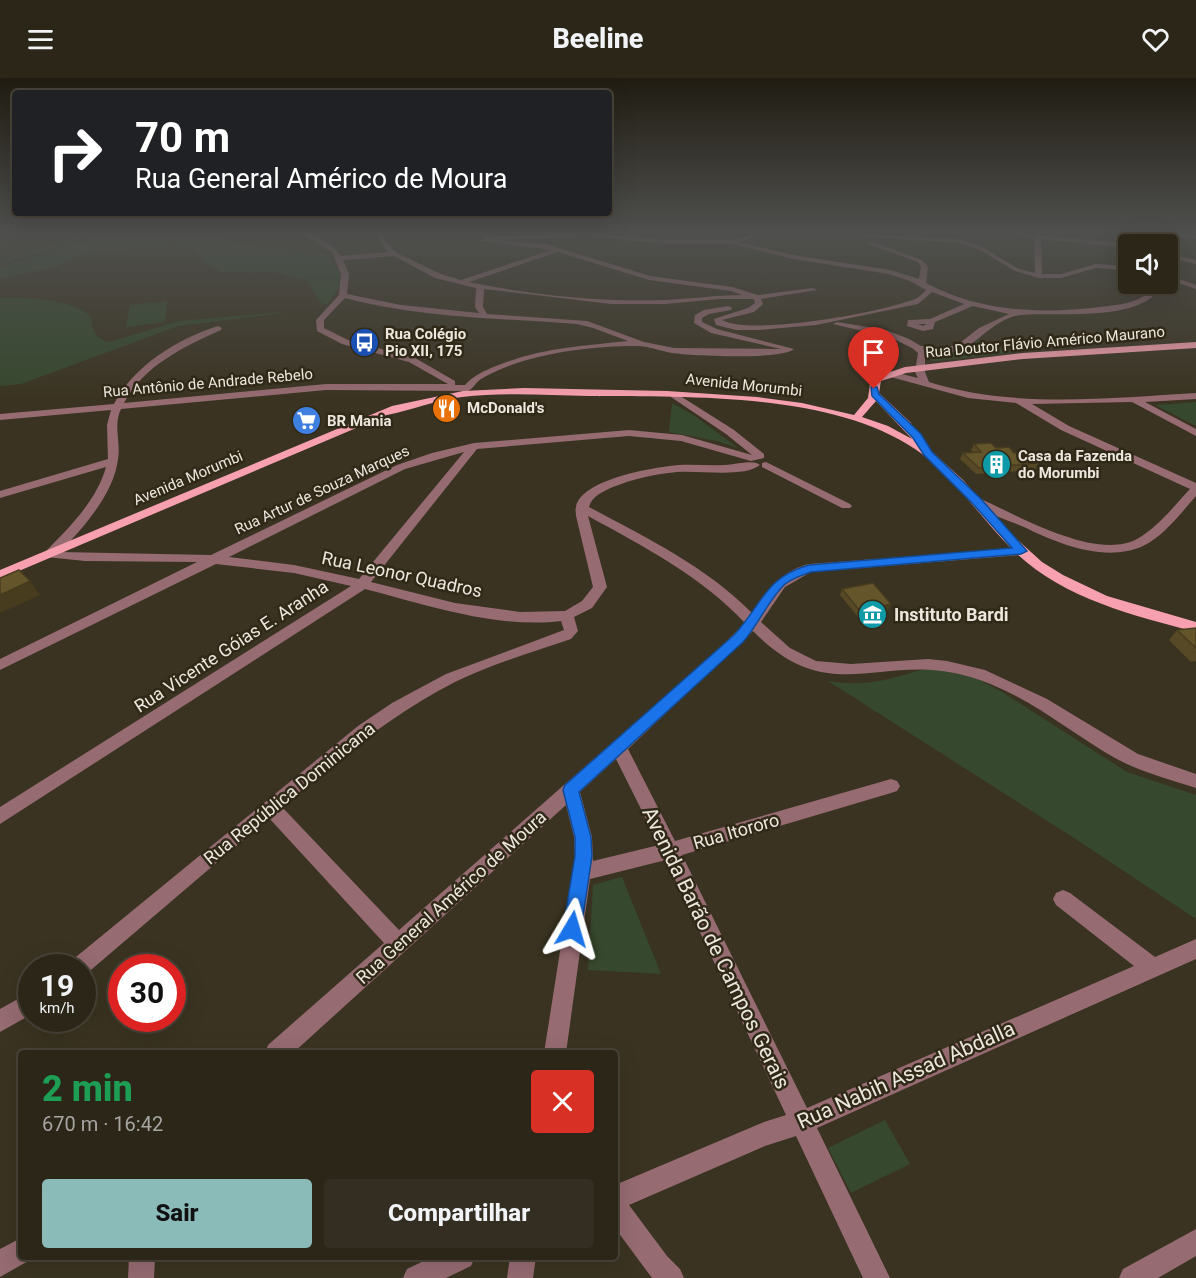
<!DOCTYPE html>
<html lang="pt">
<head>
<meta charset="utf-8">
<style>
  body { margin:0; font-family:Roboto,sans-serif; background:#342e22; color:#f1f3f6; height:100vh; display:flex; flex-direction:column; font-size:22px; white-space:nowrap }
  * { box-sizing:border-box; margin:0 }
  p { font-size:20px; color:#a6a5a2 }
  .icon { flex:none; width:33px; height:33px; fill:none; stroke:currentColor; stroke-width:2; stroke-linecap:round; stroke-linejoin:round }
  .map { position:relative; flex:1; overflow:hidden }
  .side { position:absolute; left:18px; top:972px; width:600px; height:210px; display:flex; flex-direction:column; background:#2c2619; border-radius:6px; box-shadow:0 6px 24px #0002,0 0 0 2px #484338 }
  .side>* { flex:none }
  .guide { position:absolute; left:12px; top:12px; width:600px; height:126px; border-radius:6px; box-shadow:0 6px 24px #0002,0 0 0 2px #484338; background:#202124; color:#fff; overflow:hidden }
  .fabs { position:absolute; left:1118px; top:156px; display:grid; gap:12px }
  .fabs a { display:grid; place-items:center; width:60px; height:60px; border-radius:6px; background:#2c2619; box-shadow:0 6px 24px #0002,0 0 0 2px #484338; font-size:30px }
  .speed { position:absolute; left:18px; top:876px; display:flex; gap:12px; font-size:30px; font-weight:700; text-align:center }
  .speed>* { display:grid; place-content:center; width:78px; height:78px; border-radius:50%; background:#2c2619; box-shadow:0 6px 24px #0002,0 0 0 2px #484338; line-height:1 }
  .speed small { font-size:15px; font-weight:400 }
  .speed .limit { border:9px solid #d22; background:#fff; color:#111 }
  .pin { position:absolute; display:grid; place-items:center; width:51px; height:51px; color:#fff; margin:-62px -26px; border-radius:50% 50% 50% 0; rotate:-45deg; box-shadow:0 0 6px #0007 }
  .pin .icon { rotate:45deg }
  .me { position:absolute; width:66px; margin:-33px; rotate:7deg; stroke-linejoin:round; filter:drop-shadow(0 0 4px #0008) }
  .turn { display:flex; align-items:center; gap:21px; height:126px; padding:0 24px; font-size:27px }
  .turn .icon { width:78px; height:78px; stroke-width:2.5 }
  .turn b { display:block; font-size:42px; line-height:51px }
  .round { display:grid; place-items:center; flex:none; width:63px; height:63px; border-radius:6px; background:#342e22 }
  .head { display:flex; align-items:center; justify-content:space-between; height:102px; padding:0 24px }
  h1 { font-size:36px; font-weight:800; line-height:45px; color:#1e9e55 }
  .action { display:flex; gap:12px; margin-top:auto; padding:12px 24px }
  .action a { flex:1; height:69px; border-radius:6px; background:#8bbbb9; color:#111; font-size:24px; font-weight:800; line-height:69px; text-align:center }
  .action a+a { background:#342e22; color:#f1f3f6 }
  header { display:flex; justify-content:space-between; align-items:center; height:78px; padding:0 24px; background:#2c2619; font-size:27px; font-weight:800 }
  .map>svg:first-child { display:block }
</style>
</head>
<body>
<header><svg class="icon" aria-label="menu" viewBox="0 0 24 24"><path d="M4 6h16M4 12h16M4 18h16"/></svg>Beeline<svg class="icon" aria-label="heart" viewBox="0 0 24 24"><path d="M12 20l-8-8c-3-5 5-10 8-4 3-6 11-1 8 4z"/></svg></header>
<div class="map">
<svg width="1196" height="1200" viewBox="0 0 1196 1200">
  <rect width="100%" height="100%" fill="#3a3321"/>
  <path fill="#36482d" d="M 87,154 L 96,154 L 85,161 L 0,187 L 0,182 L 75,160 Z
    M 102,154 L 231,154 L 220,159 L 253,169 L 329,177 L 340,195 L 342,205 L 328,226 L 322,226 L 307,203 L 278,194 L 222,194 L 208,187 L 194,171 L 173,166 L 88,175 L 70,181 L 59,188 L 0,201 L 0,189 L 82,164 Z
    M 0,220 C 30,220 66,219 91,238 C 93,253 94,261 110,264 L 178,243 L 282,234 L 276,236 L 178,248 L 21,306 L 0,308 Z
    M 167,223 L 165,244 L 126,249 L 130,227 Z
    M 977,261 L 1010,275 L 934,283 L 929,281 L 930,274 L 961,274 Z
    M 1196,324 L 1196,348 L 1155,327 L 1156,327 Z
    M 672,325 L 695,338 L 738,370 L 717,363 L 669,354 Z
    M 936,588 L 972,598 L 1002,614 L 1127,694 L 1196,717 L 1196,841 L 1074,760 L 828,603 C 873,610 893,599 936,588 Z
    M 622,799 L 661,896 L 588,892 L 593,807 Z
    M 885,1042 L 910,1086 L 851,1115 L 828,1070 Z"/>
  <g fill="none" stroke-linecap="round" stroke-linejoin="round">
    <path fill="#966b72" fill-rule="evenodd" d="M 299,154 C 312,153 333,167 341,178 L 389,174 L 383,168 L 375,154 L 381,154 L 388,166 L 397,175 L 441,196 L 461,202 L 551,172 L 481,163 L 483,160 L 516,156 L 586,154 L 668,162 L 732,162 L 760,154 L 768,154 L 739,164 L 793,177 L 890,192 L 919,201 L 921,189 L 918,184 L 868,166 L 870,163 L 922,182 L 928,189 L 926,205 C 979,234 1041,236 1100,229 C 1117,227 1140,225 1151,212 L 1151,206 L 1158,206 L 1159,212 C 1135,244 1057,234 1021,237 C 998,239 981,261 962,272 C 953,277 935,274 925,274 L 925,294 L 929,304 C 1015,331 1108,320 1196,315 L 1196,321 L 1145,324 L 1196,351 L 1196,358 L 1132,324 L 1032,326 L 1069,348 L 1196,405 L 1196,418 C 1181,435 1164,458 1143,468 C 1105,485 1059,466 1024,449 C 1008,442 983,435 971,423 L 973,421 L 981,421 C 1019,438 1096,483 1137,461 C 1158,449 1174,428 1190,411 L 1061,352 L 1016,325 L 968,320 L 887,298 L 885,296 L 890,293 L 918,300 L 915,294 L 918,275 L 912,270 L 892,260 L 833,246 L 837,244 L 886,252 L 909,261 L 921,268 L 956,268 L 979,250 L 1009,236 L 973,228 L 935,244 L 933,251 L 923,253 L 907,248 L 908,242 L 930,241 L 964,226 L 932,214 L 918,226 L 816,247 L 759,252 L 736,252 L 716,247 L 714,241 L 748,230 L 755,225 L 754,221 L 719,221 L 665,226 L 611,226 L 484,211 L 483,229 L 487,236 L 587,243 L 644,264 L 674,270 L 781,271 L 711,255 L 694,245 L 695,237 L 704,232 L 728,228 L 732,230 L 731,232 L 709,236 L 702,240 L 702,244 L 717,251 L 794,271 C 781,282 693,278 672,275 C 661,273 648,268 637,268 C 587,268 524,276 481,301 C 476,304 474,310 468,313 L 326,312 L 121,331 C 113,347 121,364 118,381 C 114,416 83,450 60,474 L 211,477 L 397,387 L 432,375 L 474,365 L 629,352 L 682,357 L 752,377 L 726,356 L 671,319 L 669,317 L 674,314 L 734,352 L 764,376 L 764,380 L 751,383 L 681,363 L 629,358 L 477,371 L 371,504 L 455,525 L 520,534 L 565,533 L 582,523 L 593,509 L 576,438 C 576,435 575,432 576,429 C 581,401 655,389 679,387 C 694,386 710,388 725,387 C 735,387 753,381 760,387 C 744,400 699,392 677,394 C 655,396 633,401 613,409 C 602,414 592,418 589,429 C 645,459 707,489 752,535 C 768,512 781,493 809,486 L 1025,470 L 1027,473 L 1021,477 L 811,494 L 785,509 L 761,544 L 790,570 L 816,583 L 851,586 L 928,581 L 947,583 L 985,592 L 1047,621 L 1138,676 L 1196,696 L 1196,710 C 1169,701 1140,694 1115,680 C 1064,651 1022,612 963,597 C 879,575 829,631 753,553 L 628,671 L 675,763 L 891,701 L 897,703 L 900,708 L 897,713 L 891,715 L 682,777 L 807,1030 L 1134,888 L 1056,827 L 1053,821 L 1056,815 L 1063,812 L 1070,815 L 1155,879 L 1196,861 L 1196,881 L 817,1050 L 890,1200 L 863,1200 L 796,1058 L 765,1068 L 629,1127 L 667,1178 L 680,1191 L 684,1200 L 652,1200 L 615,1150 L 615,1107 L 764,1044 L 786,1037 L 666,782 L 590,801 L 566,975 L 544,975 L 575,778 L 574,759 L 566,727 L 293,975 L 265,975 L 268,967 L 384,865 L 269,740 L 85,897 L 82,898 L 82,890 L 68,890 L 71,883 L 358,648 L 392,625 L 446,596 L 564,552 L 561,543 C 497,551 427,527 365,511 L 0,746 L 0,729 L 351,508 L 294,495 L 216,486 L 0,592 L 0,581 L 197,484 L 85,483 L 46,479 L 44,476 L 46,473 C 69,450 97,422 106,389 L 0,420 L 0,413 L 108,381 L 107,347 L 111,332 L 0,342 L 0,336 L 114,326 C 133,288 179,260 218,248 L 222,250 L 221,252 C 185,268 143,288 124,325 L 326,306 L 448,306 L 409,284 L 342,266 L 317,253 L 316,242 L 339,217 L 341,196 L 332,174 ZM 586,158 L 668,166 L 732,166 L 793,181 L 889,196 L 910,203 L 926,212 C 922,216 919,220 912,222 C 878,235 752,258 722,242 L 754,234 L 763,226 L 761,221 L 817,212 L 813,210 L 758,217 L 732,209 L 650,198 L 546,166 L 501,162 ZM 558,174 L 649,202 L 731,213 L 742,217 C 716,217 690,221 663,222 C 601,224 531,217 469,204 ZM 394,178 L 435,200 L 476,210 L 475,229 L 479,235 L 401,227 L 347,216 L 349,196 L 343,182 ZM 345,220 C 421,240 499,240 577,246 L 593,250 L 628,263 C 582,268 539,270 496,288 C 484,293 474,297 465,307 L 455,307 L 455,303 L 415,280 L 348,262 L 324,250 L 324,242 ZM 918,246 L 927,246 L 923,248 ZM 464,374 L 359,501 L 294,487 L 229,479 L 405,391 ZM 588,438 C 643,468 702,499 745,545 L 713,576 L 399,852 L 282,729 C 336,682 391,637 455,604 C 492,586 532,574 571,561 L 578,553 L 574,539 L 592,530 L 607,509 ZM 616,681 L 659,767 L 593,783 L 592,759 L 580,714 Z
      M 335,154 L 341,154 L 343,156 L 340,158 Z
      M 1003,154 L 1034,156 L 1034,154 L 1040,154 L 1040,157 L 1130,166 L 1128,170 L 1041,161 L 1042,196 L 1061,196 L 1096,186 L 1128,188 L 1128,192 L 1096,190 L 1061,200 L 1039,200 L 1015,193 L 978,171 L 959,165 L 855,158 L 858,156 L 960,161 L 982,169 L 1019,191 L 1035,195 L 1034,160 Z
      M 1167,175 L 1196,182 L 1196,186 L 1167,179 Z
      M 1167,197 L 1196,207 L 1196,211 L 1167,201 Z
      M 766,384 L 850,426 L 852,428 L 850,430 L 842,430 L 762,389 L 762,385 Z
      M 32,913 L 32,936 L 0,954 L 0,931 Z
      M 1196,1151 L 1196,1178 L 1158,1200 L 1119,1200 L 1123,1191 Z
      M 21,1160 L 21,1179 L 32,1179 L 30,1182 L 0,1199 L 0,1171 Z
      M 129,1179 L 155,1179 L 154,1200 L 128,1200 Z
      M 432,1179 L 475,1179 L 471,1188 L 446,1200 L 403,1200 L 407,1191 Z
      M 510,1179 L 536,1179 L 533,1200 L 507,1200 Z"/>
    <path fill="#f7a0af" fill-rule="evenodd" d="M 1166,154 L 1196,157 L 1196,161 L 1169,156 Z
      M 1196,264 L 1196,270 L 1023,281 L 906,295 L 881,303 L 879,315 L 910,344 L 929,371 L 963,402 L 1011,456 L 1042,484 L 1063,497 L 1107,518 L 1196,544 L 1196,554 C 1132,537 1061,520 1012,471 C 979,439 954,397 915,371 C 830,314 688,319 589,318 C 546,317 504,314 462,319 C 436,322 412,332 387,337 L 0,501 L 0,492 L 392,328 L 463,313 L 524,310 L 667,313 L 757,319 L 802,325 L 854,337 L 868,320 L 870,306 L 875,299 L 905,289 L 1023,275 ZM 876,323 L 912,361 L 888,348 L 862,339 Z"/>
  </g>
  <path fill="#574925" d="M 974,366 L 1014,375 L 1038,385 L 1035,392 L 976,396 L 960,381 L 963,375 L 973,374 L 971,372 Z
    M 842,511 L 891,526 L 888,533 L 858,539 L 840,517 Z
    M 1196,550 L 1196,583 L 1191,584 L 1169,562 L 1177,552 Z"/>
  <path fill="#473c1e" d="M 30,503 L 40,517 L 0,535 L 0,517 Z
    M 891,526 L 888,533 L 858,539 L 860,533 Z"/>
  <path fill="#65552b" stroke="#473c1e" stroke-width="1.5" d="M 991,365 L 996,370 L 1009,369 L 1014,375 L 1026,374 L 1038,385 L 979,390 L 963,375 L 981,374 L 974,366 Z
    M 19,492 L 30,503 L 0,517 L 0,500 Z
    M 873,505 L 891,526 L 860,533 L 842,511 Z
    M 1196,550 L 1196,570 L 1177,552 Z"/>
  <linearGradient id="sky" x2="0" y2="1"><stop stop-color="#201c12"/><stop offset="0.48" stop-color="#4f504e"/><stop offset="1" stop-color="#4f504e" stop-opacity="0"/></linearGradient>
  <rect width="1196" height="322" fill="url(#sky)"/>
  <path fill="#1a73e8" stroke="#114b97" stroke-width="1.5" d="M 871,309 L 877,309 L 879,316 L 921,356 L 932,374 L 981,421 L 1027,473 L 1021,476 L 811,494 C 802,497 793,500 785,506 C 769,521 758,547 743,564 L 579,714 L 591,759 L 592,778 L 581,851 L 579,857 L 572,860 L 566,857 L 563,851 L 575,778 L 575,759 L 563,712 L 565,707 L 734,557 C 762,527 765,499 809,487 L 1012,470 L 973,426 L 924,377 L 913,360 L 872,318 Z"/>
  <defs>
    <symbol id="bus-disc" viewBox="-11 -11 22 22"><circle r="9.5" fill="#1a4fb4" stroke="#302918"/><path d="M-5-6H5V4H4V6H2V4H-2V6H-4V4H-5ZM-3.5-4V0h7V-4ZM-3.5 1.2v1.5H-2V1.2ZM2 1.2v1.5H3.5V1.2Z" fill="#fff"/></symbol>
    <symbol id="restaurant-disc" viewBox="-11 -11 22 22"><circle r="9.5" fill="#e8710a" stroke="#302918"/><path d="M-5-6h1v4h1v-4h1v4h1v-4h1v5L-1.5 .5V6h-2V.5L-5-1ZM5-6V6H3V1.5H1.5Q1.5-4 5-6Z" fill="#fff"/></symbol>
    <symbol id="supermarket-disc" viewBox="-11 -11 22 22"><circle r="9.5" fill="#3f7fe0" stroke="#302918"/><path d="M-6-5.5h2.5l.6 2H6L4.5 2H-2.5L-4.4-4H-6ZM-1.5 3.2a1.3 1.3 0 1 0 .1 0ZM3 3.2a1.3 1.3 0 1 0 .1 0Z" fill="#fff"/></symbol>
    <symbol id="building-disc" viewBox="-11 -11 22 22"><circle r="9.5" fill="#0f9aa8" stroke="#302918"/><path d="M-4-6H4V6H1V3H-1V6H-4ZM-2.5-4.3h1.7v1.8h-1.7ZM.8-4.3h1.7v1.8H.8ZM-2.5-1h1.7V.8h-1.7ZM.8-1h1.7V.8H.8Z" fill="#fff"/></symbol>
    <symbol id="museum-disc" viewBox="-11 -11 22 22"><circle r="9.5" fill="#0f9aa8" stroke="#302918"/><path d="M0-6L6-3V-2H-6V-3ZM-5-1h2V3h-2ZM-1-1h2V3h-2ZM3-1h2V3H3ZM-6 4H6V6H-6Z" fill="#fff"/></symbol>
  </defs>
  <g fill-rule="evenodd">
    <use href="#bus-disc" x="348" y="248" width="33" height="33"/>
    <use href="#restaurant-disc" x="430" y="314" width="33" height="33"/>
    <use href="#supermarket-disc" x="290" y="326" width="33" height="33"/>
    <use href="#building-disc" x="980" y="370" width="33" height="33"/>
    <use href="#museum-disc" x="856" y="520" width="33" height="33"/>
  </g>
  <g text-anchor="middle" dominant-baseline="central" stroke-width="5" stroke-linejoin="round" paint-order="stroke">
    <g font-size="15" font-weight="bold" fill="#ece7dc" stroke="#302918" text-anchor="start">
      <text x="385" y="256">Rua Colégio<tspan x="385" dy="17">Pio XII, 175</tspan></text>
      <text x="467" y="330">McDonald's</text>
      <text x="327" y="343">BR Mania</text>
      <text x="1018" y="378">Casa da Fazenda<tspan x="1018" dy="17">do Morumbi</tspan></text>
    </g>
    <g font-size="15" fill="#ece7dc" stroke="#302918">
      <text transform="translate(1045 264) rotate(-5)">Rua Doutor Flávio Américo Maurano</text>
      <text transform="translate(208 305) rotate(-5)">Rua Antônio de Andrade Rebelo</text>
      <text transform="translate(744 307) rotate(6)">Avenida Morumbi</text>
      <text transform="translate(188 400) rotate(-23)">Avenida Morumbi</text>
      <text transform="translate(322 412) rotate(-25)">Rua Artur de Souza Marques</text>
    </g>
    <g font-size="18" fill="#ece7dc" stroke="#302918">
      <text transform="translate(402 496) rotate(12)">Rua Leonor Quadros</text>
      <text transform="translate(231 568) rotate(-33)">Rua Vicente Góias E. Aranha</text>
      <text transform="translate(289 715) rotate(-39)">Rua República Dominicana</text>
      <text transform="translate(736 753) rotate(-16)">Rua Itororo</text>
      <text transform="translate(451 819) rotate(-42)">Rua General Américo de Moura</text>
    </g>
    <g font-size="18" font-weight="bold" fill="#ece7dc" stroke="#302918" text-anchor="start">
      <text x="894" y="536">Instituto Bardi</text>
    </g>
    <g font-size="21" fill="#ece7dc" stroke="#302918">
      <text transform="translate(716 870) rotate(64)">Avenida Barão de Campos Gerais</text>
      <text transform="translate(906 997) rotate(-24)">Rua Nabih Assad Abdalla</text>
    </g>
  </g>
</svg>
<div class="fabs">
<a><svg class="icon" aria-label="sound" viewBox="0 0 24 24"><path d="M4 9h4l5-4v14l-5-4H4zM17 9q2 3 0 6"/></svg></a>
</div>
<div class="speed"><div>19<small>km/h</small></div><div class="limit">30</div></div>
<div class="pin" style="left:874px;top:311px;background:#d93025"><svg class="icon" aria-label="arrive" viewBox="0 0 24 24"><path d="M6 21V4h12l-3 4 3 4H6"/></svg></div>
<svg class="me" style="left:572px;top:851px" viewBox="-20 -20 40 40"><path d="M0-17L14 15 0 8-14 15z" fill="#1a73e8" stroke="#fff" stroke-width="4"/></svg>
<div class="guide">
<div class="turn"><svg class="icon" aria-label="right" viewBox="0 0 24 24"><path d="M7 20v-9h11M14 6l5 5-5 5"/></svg><div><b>70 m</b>Rua General Américo de Moura</div></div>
</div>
<section class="side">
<div class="head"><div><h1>2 min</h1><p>670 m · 16:42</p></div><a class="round" style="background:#d93025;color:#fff"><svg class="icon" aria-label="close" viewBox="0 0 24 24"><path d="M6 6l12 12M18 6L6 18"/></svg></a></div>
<div class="action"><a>Sair</a><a>Compartilhar</a></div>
</section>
</div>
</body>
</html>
